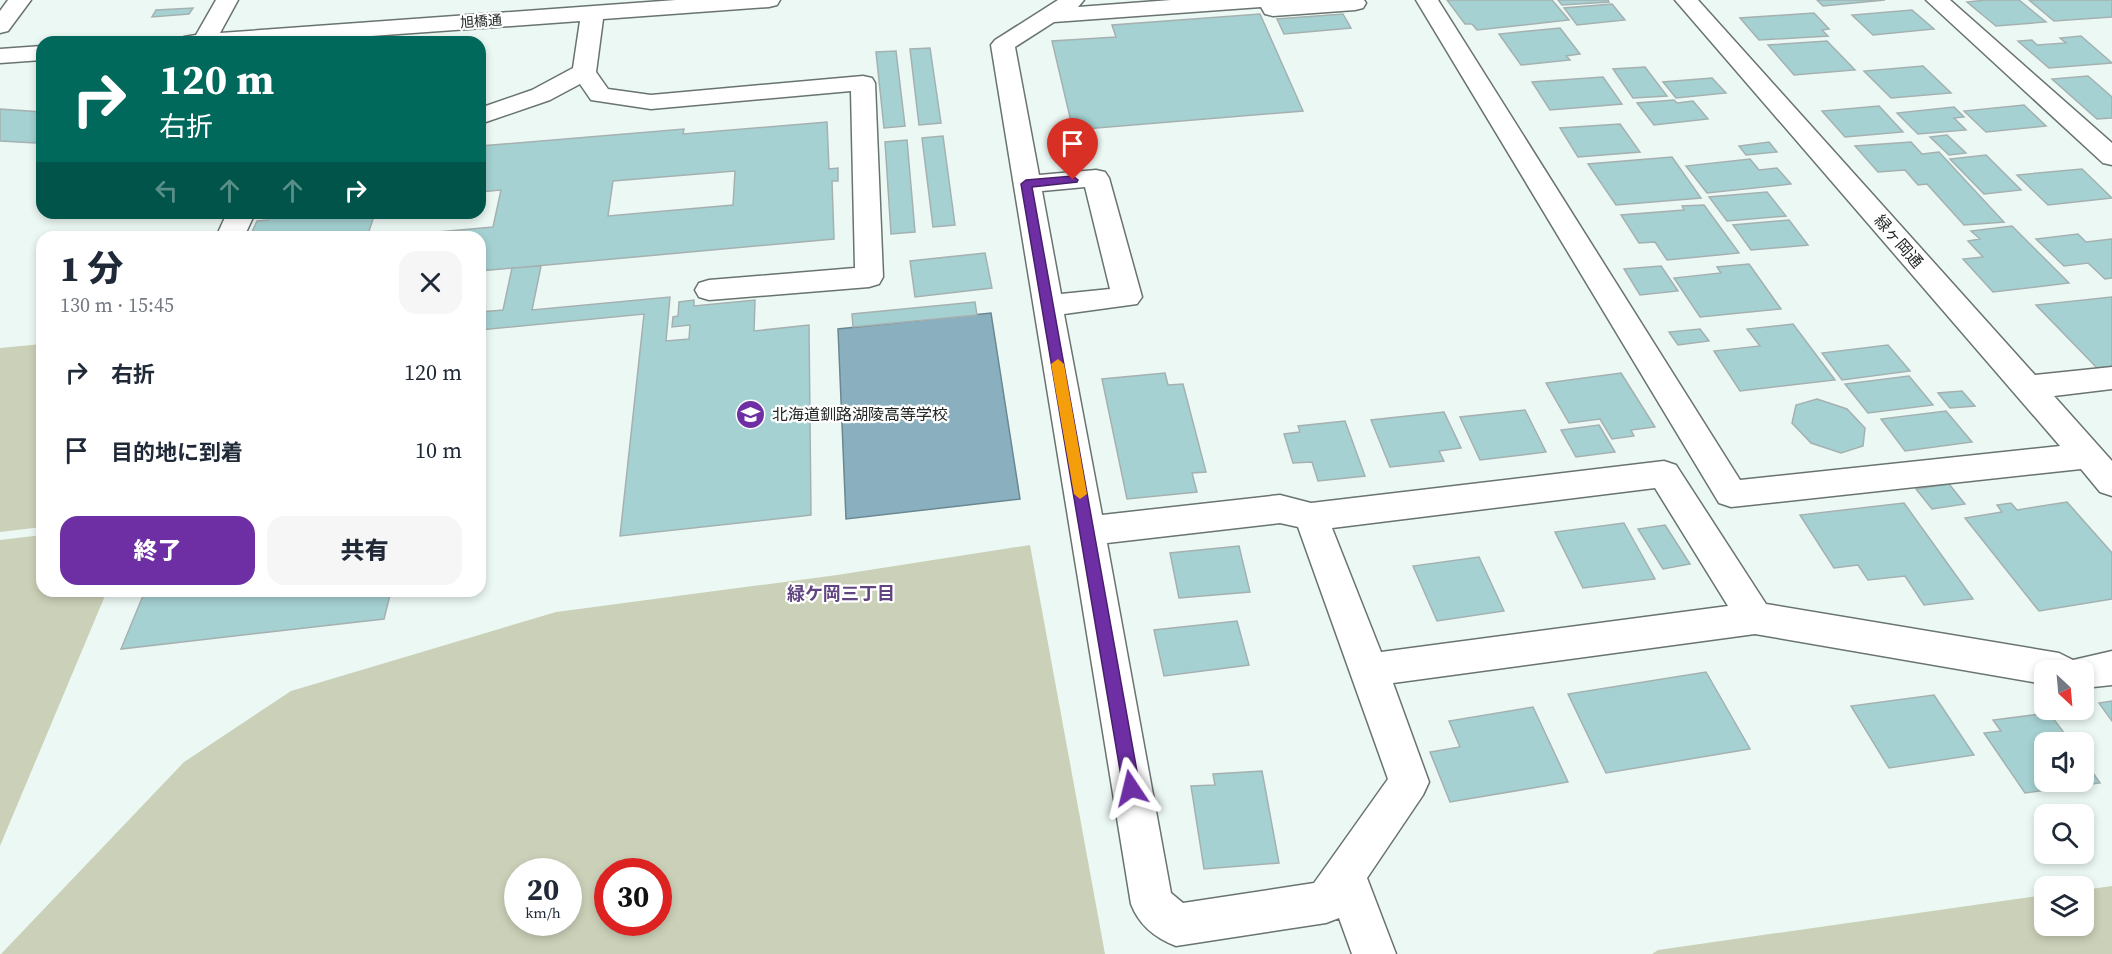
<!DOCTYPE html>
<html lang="ja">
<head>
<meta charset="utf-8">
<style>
  body { margin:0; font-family:"Source Serif 4","Noto Sans JP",serif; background:#f6f6f7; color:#1f2937; height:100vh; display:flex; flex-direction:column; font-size:22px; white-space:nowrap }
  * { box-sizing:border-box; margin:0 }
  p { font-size:20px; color:#747a83 }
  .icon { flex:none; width:33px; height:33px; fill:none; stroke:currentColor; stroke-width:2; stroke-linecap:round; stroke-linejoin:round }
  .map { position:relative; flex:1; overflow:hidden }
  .drawer { position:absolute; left:36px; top:231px; width:450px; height:366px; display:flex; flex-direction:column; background:#fff; border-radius:18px; box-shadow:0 3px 9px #0003 }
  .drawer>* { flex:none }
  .banner { position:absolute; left:36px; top:36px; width:450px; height:183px; border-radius:18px; box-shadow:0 3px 9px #0003; background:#00695c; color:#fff; overflow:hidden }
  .needle { width:39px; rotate:154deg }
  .buttons { position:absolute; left:2034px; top:660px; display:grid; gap:12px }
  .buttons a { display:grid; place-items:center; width:60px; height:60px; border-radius:12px; background:#fff; box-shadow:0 3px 9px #0003; font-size:30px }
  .speed { position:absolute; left:504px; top:858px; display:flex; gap:12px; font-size:30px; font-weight:700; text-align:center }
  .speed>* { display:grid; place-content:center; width:78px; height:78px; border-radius:50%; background:#fff; box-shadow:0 3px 9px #0003; line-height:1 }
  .speed small { font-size:15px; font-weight:400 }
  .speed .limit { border:9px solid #d22; background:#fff; color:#111 }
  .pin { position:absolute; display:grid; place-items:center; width:51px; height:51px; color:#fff; margin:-62px -26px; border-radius:50% 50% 50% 0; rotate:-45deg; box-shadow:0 0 6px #0007 }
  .pin .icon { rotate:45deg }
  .me { position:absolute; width:66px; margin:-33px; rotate:350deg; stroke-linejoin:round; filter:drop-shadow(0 0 4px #0008) }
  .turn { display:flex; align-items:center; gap:21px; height:126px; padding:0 24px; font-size:27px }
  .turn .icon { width:78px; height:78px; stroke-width:2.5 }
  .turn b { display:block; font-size:42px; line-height:51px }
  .lanes { display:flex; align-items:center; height:57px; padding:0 24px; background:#0003; justify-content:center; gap:30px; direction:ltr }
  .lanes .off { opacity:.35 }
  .round { display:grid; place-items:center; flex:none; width:63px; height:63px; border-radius:18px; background:#f6f6f7 }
  .head { display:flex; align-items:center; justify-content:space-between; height:102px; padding:0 24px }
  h1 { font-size:36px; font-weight:800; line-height:45px }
  .action { display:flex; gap:12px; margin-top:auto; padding:12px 24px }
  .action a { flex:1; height:69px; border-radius:18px; background:#6e2fa5; color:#fff; font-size:24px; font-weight:800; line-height:69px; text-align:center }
  .action a+a { background:#f6f6f7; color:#1f2937 }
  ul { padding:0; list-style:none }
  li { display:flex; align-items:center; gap:18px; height:78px; padding:0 24px }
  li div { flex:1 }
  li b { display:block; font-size:22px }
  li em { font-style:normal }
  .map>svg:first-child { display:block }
</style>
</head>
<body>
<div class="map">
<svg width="2112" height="954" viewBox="0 0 2112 954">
  <rect width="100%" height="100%" fill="#ecf8f4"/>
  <path fill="#cbd1b8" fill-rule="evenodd" d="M 42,344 L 42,527 L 0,532 L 0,348 Z
    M 42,535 L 42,591 L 107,591 L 0,846 L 0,540 Z
    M 1030,545 L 1105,954 L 1,954 L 184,762 L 291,691 L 556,612 L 837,575 ZM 518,872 L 568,872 L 568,922 L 518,922 ZM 608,872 L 658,872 L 658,922 L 608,922 Z
    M 2112,886 L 2112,954 L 1652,954 L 1658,950 L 2044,895 L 2044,926 L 2084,926 L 2084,890 Z"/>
  <path fill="#8ab0bf" stroke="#6b8791" stroke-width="1.5" d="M 991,313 L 1020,499 L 846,519 L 838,329 Z"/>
  <path fill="#a5d1d2" stroke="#a5b1b1" stroke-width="1.5" fill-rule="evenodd" d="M 1447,0 L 1552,0 L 1569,20 L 1477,30 L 1472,24 L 1465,24 Z
    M 1558,0 L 1608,0 L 1609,2 L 1562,5 Z
    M 1817,0 L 1885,0 L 1823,6 Z
    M 1986,0 L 2019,0 L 2046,22 L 1996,26 L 1967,2 Z
    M 2029,0 L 2112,0 L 2112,17 L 2054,21 Z
    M 1612,4 L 1625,20 L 1577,25 L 1564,8 Z
    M 193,8 L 189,14 L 152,17 L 156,10 Z
    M 1912,10 L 1934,29 L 1873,35 L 1852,15 Z
    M 1814,13 L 1829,29 L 1822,30 L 1828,36 L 1759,40 L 1740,18 Z
    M 1260,14 L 1303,111 L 1073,130 L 1052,41 L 1116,37 L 1112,25 Z
    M 1343,14 L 1351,28 L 1284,34 L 1277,19 Z
    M 1560,28 L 1580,54 L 1566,56 L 1570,60 L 1521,65 L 1499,34 Z
    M 2081,36 L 2112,63 L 2049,68 L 2018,41 L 2032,40 L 2037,45 L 2066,43 L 2060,38 Z
    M 1827,41 L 1855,70 L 1794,75 L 1768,45 Z
    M 930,48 L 941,123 L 919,125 L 910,49 Z
    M 896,51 L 905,126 L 884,128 L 876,52 Z
    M 1923,66 L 1951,93 L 1891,98 L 1864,71 Z
    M 1645,67 L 1667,96 L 1633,98 L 1613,69 Z
    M 2088,76 L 2112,97 L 2112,118 L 2097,119 L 2052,79 Z
    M 1603,77 L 1622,104 L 1550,110 L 1532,82 Z
    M 1712,78 L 1726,93 L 1676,98 L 1663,82 Z
    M 1674,100 L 1677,103 L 1693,101 L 1708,119 L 1654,125 L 1637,103 Z
    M 2024,105 L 2046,126 L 1986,132 L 1964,111 Z
    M 1879,106 L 1903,132 L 1845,137 L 1822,111 Z
    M 1954,107 L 1964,117 L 1954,118 L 1966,130 L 1918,134 L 1897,113 Z
    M 0,109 L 42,112 L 42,135 L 35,143 L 0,141 Z
    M 827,122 L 829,169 L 838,168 L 838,181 L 832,181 L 834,239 L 480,271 L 480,237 L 381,237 L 493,227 L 501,190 L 480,192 L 480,146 L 684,129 L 683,134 ZM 735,171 L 733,205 L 608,216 L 613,181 Z
    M 1620,124 L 1640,152 L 1578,157 L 1560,128 Z
    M 1947,135 L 1966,153 L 1949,155 L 1930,137 Z
    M 943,136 L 955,225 L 933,227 L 922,138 Z
    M 907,140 L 915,232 L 891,234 L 885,142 Z
    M 1769,142 L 1777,152 L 1746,155 L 1739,146 Z
    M 1911,142 L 1922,154 L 1939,152 L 2004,222 L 1964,225 L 1927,184 L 1918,185 L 1905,170 L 1878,172 L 1855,146 Z
    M 1986,155 L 2021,190 L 1984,194 L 1950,159 Z
    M 1672,157 L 1701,198 L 1616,205 L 1588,164 Z
    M 1750,159 L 1759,170 L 1777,168 L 1791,184 L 1707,193 L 1686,166 Z
    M 2082,169 L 2112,198 L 2048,205 L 2017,175 Z
    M 1767,192 L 1786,216 L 1727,221 L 1709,197 Z
    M 1704,205 L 1739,253 L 1667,260 L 1655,242 L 1639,243 L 1621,215 L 1684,210 L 1682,206 Z
    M 271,213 L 375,213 L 367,237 L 250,236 L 257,221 L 268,220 Z
    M 1789,220 L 1808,245 L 1751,250 L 1733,225 Z
    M 2012,226 L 2069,283 L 1993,292 L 1963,259 L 1983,257 L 1968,241 L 1980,239 L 1971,231 Z
    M 2078,234 L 2086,242 L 2112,239 L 2112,278 L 2105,279 L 2088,263 L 2064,266 L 2036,239 Z
    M 985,253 L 992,288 L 915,297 L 910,261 Z
    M 1749,264 L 1781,309 L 1700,317 L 1674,278 L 1721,273 L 1717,267 Z
    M 541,266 L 532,310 L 670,297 L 666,341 L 689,339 L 690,325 L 672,327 L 673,317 L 678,316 L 679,302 L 694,300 L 694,306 L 755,300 L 754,331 L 809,325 L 811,515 L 620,536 L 644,314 L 480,330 L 480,312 L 503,310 L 512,268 Z
    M 1661,266 L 1678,291 L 1640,295 L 1624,269 Z
    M 2112,297 L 2112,368 L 2098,369 L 2036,305 Z
    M 975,302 L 977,315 L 853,327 L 852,314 Z
    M 1793,324 L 1835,380 L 1740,391 L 1714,351 L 1760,346 L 1747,329 Z
    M 1700,329 L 1709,341 L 1678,345 L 1669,332 Z
    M 1888,345 L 1910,371 L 1842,380 L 1822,353 Z
    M 1165,373 L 1168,385 L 1183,384 L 1206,472 L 1192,473 L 1197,492 L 1127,499 L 1102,379 Z
    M 1621,373 L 1655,427 L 1631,430 L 1634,436 L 1612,439 L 1600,419 L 1569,423 L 1546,383 Z
    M 1909,376 L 1933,405 L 1868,413 L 1845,384 Z
    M 1962,391 L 1975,406 L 1950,408 L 1938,393 Z
    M 1817,399 L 1847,409 L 1865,428 L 1863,446 L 1841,453 L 1811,443 L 1792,423 L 1796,405 Z
    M 1525,410 L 1546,452 L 1480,460 L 1460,417 Z
    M 1946,411 L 1972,442 L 1905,451 L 1881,419 Z
    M 1444,412 L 1461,448 L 1439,451 L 1444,461 L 1390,467 L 1371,420 Z
    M 1345,421 L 1365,476 L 1318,481 L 1312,462 L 1293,463 L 1284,434 L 1300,432 L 1298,426 Z
    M 1599,425 L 1615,452 L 1576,457 L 1561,430 Z
    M 1949,484 L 1965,504 L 1932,509 L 1916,489 Z
    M 2067,502 L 2112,553 L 2112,599 L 2039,611 L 1965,518 L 2002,512 L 1997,505 L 2011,503 L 2017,510 Z
    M 1904,503 L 1973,599 L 1924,605 L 1905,576 L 1868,580 L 1858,565 L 1834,568 L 1800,515 Z
    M 1624,523 L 1655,579 L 1583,588 L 1555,532 Z
    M 1665,525 L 1690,564 L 1663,569 L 1638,529 Z
    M 1239,546 L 1250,592 L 1179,598 L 1170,553 Z
    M 1479,557 L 1504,611 L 1437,621 L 1413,566 Z
    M 145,591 L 391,591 L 384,619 L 121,649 Z
    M 1237,621 L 1249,665 L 1164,676 L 1154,630 Z
    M 1706,672 L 1750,749 L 1606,773 L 1568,694 Z
    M 1934,695 L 1974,755 L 1889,768 L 1851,706 Z
    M 2112,701 L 2112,721 L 2099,703 Z
    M 1533,707 L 1568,782 L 1450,802 L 1430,752 L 1460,747 L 1449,721 Z
    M 2049,713 L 2071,742 L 2044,742 L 2044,782 L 2084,782 L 2084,760 L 2100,783 L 2025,793 L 1984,733 L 2001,731 L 1993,720 Z
    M 1262,771 L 1279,863 L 1204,869 L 1191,786 L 1215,785 L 1213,774 Z"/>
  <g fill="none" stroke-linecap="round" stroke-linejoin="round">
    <defs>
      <path id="minor" d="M 8,0 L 31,0 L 8,31 L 0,33 L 0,11 Z
        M 216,0 L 238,0 L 220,33 L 676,0 L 780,0 L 777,5 L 769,7 L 603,19 L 596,72 L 608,89 L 651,95 L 863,76 L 872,78 L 875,83 L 883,277 L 879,284 L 869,287 L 709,300 L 699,297 L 695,290 L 699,283 L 709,280 L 855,268 L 851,91 L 651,109 L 591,100 L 580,84 L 550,100 L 480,124 L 480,108 L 532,90 L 573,68 L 580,21 L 288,42 L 180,42 L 184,37 L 196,35 Z
        M 1058,0 L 1084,0 L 1078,7 L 1171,0 L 1364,0 L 1366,3 L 1363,8 L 1355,10 L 1273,16 L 1265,14 L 1261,7 L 1054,22 L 1015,47 L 1039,175 L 1096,170 L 1105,172 L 1109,178 L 1142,297 L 1137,304 L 1064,314 L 1102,515 L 1280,495 L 1311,503 L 1664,461 L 1676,465 L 1766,604 L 2059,653 L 2073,660 L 2112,651 L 2112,685 L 2084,688 L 2084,670 L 2044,670 L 2044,684 L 1755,634 L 1393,683 L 1429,782 L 1423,795 L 1367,878 L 1396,954 L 1352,954 L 1339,918 L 1326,923 L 1176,946 C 1155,938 1139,925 1131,904 L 991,45 L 995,40 ZM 1085,187 L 1110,289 L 1061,294 L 1042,191 ZM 1655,488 L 1728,606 L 1381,652 L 1332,528 ZM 1280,523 L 1298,527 L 1388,779 L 1314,883 L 1183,903 L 1171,893 L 1107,543 Z
        M 1416,0 L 1438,0 L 1740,480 L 2060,446 L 1675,0 L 1698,0 L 2035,375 L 2112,367 L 2112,389 L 2054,396 L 2112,461 L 2112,496 L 2100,492 L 2081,469 L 1731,507 L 1719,503 Z
        M 1926,0 L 1950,0 L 2112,143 L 2112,165 L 2103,163 Z
        M 42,46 L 42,60 L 0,63 L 0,49 Z
        M 227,213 L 255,213 L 244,237 L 216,237 Z"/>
    </defs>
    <use href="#minor" stroke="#69736f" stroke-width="3"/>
    <use href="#minor" fill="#fff" fill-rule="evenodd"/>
  </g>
  <path fill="#6e2fa5" stroke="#481f6b" stroke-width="1.5" d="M 1073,176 L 1078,180 L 1077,182 L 1032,187 L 1140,788 L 1137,793 L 1131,795 L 1126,793 L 1123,788 L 1021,184 L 1026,180 Z"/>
  <path fill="#f59e0b" d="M 1058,359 L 1064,364 L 1087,494 L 1080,499 L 1074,494 L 1051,364 Z"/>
  <defs>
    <symbol id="school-disc" viewBox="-11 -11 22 22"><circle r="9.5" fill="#6e2fa5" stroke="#fff"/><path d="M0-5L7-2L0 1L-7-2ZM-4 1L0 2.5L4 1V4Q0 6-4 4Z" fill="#fff"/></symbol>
  </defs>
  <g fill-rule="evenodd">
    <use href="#school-disc" x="734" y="398" width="33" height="33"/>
  </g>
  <g text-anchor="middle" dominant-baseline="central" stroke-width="4.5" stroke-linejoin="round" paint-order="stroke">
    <g font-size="14" fill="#222625" stroke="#fff">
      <text transform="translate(481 21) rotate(-4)">旭橋通</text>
    </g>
    <g font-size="16" fill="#222625" stroke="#fff">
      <text transform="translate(1899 241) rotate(49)">緑ヶ岡通</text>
    </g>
    <g font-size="16" fill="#222625" stroke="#fff" text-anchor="start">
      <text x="772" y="414">北海道釧路湖陵高等学校</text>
    </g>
    <g font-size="18" font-weight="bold" fill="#604480" stroke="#fff">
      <text x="841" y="593">緑ケ岡三丁目</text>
    </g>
  </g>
</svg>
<div class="buttons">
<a><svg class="needle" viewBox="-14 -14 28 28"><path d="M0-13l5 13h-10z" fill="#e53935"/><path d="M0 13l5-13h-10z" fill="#747a83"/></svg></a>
<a><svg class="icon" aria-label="sound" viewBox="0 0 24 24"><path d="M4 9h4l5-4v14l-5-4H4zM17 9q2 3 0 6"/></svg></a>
<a><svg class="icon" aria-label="search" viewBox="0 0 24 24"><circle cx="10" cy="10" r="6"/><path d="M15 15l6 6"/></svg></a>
<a><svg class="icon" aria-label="layers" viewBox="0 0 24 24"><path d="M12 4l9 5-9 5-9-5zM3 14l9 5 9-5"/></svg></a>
</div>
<div class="speed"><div>20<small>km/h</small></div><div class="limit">30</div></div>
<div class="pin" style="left:1073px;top:180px;background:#d93025"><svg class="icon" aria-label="arrive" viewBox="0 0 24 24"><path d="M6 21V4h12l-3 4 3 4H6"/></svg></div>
<svg class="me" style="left:1131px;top:788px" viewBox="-20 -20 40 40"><path d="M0-17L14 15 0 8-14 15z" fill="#6e2fa5" stroke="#fff" stroke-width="4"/></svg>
<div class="banner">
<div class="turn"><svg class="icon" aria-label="right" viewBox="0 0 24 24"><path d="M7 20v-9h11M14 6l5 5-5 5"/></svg><div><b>120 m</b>右折</div></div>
<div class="lanes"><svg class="icon off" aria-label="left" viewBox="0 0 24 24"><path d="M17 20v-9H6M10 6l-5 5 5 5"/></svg><svg class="icon off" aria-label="ahead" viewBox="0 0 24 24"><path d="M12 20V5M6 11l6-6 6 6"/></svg><svg class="icon off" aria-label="ahead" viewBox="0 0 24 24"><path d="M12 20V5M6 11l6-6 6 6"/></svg><svg class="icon" aria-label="right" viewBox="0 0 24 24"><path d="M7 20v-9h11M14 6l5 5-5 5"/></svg></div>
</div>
<section class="drawer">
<div class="head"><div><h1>1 分</h1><p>130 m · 15:45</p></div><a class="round"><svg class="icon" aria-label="close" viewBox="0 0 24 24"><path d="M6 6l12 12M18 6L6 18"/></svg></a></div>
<ul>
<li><svg class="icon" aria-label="right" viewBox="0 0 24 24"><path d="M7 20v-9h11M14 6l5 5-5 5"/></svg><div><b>右折</b></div><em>120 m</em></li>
<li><svg class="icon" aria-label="arrive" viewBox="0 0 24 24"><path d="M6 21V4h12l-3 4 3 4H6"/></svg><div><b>目的地に到着</b></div><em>10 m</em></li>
</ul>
<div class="action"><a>終了</a><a>共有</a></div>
</section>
</div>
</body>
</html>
